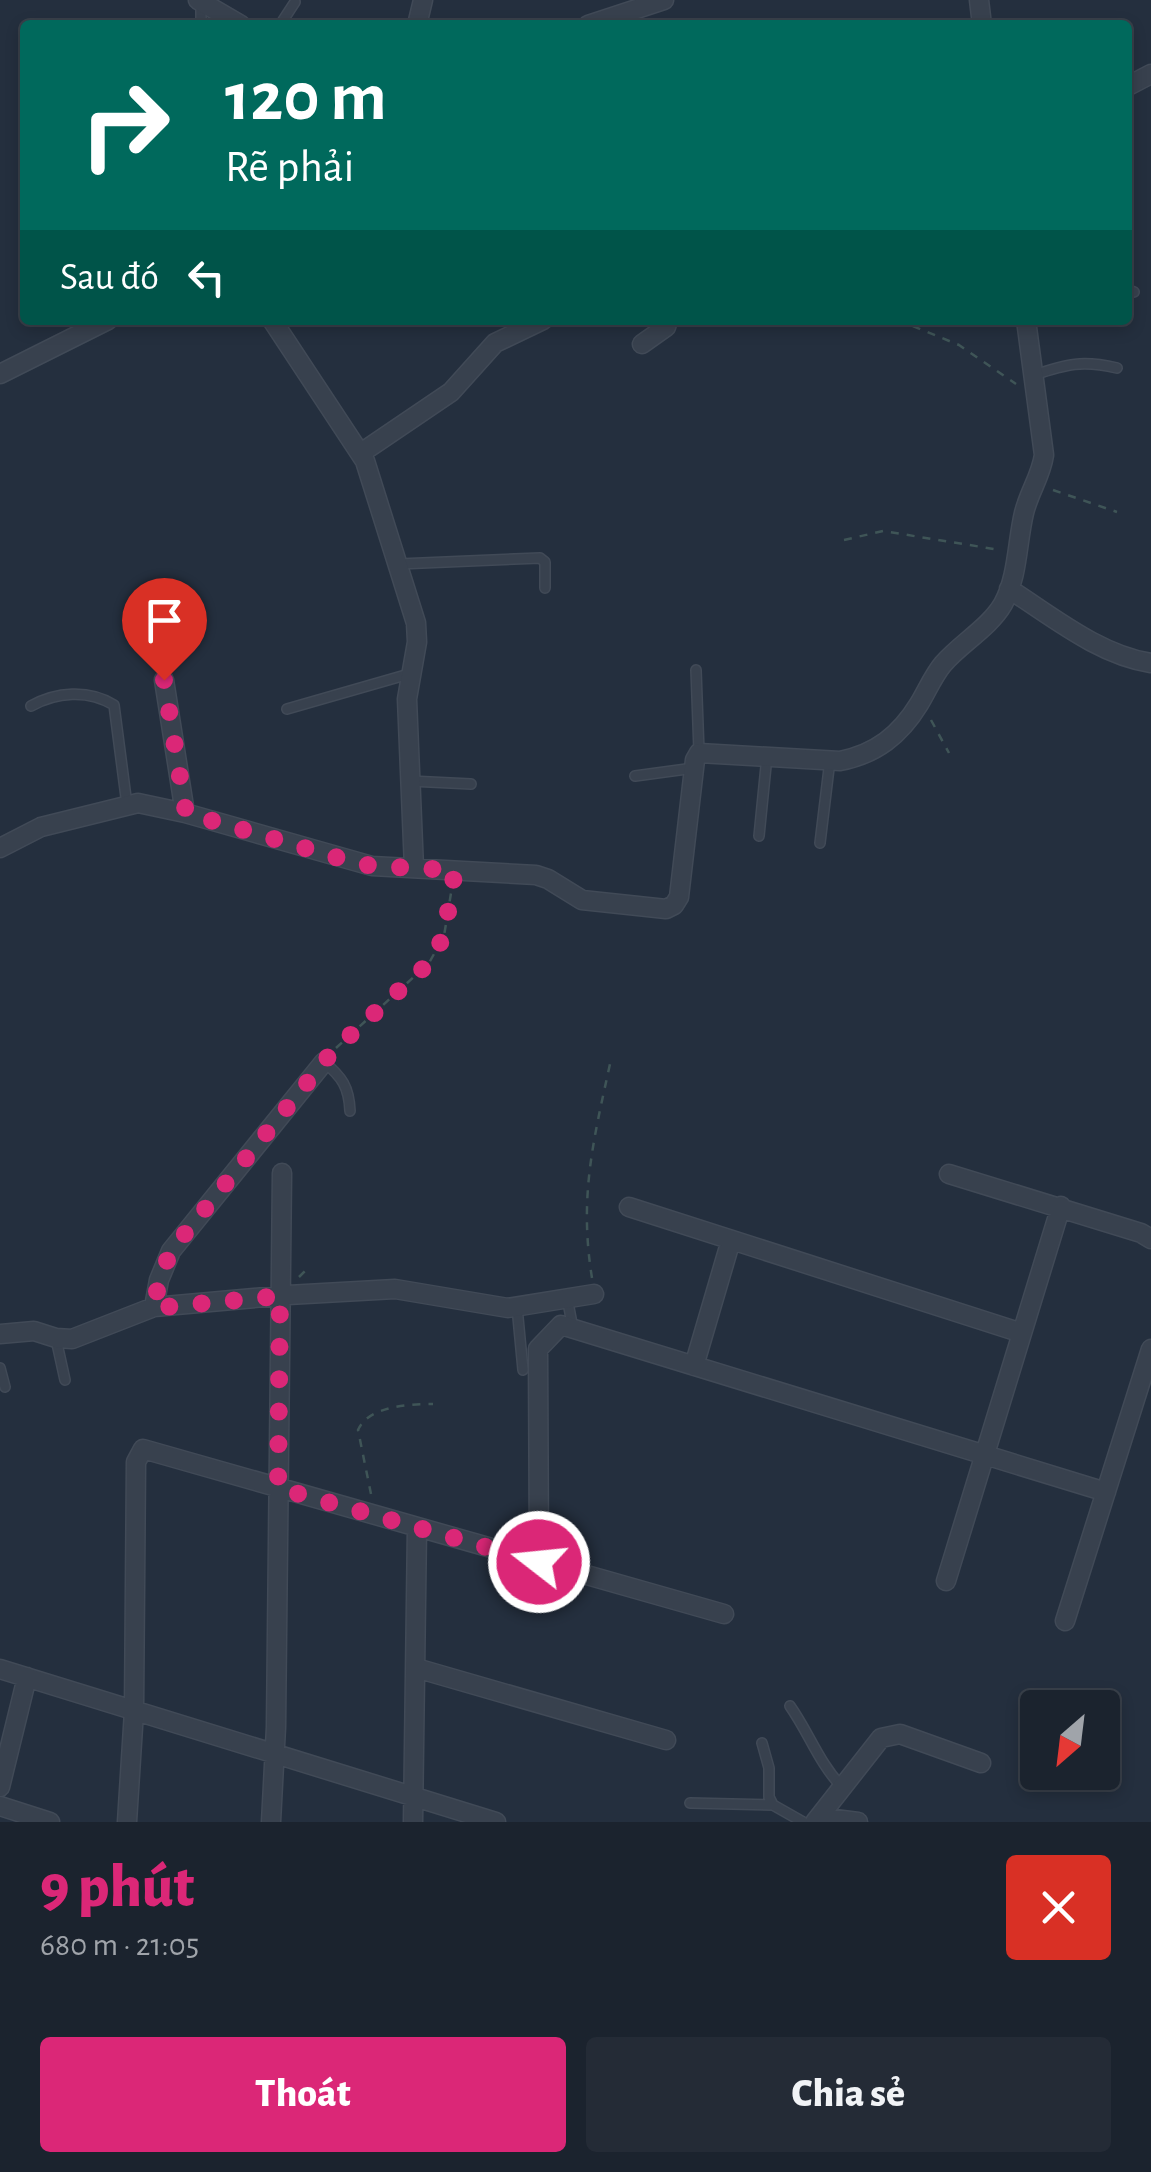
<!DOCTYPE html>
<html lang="vi">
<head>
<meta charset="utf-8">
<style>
  body { margin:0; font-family:"Alegreya Sans",sans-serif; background:#242b36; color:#f1f3f6; height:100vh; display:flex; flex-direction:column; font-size:38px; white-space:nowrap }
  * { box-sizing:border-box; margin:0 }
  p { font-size:32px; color:#a0a4aa }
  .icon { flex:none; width:55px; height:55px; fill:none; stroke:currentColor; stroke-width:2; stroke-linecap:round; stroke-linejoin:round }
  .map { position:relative; height:1822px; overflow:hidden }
  .side { display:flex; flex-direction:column; background:#1b232e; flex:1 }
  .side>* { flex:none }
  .banner { position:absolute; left:20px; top:20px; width:1112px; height:305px; border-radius:10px; box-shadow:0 5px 15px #0003,0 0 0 2px #39404a; background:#00695c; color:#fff; overflow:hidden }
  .needle { width:65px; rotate:208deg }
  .controls { position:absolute; left:1020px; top:1690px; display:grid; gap:20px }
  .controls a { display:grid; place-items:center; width:100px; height:100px; border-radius:10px; background:#1b232e; box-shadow:0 5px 15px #0003,0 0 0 2px #39404a; font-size:50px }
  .pin { position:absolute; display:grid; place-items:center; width:85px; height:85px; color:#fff; margin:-102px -42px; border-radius:50% 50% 50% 0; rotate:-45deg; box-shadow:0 0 10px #0007 }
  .pin .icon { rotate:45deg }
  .me { position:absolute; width:110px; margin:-55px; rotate:286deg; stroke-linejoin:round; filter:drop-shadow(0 0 8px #0008) }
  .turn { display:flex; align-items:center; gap:35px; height:210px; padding:0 40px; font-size:45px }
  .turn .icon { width:130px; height:130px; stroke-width:2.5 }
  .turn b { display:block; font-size:70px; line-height:85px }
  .then { display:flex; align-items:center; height:95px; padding:0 40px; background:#0003; gap:20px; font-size:38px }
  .round { display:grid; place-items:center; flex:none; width:105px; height:105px; border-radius:10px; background:#242b36 }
  .overview { display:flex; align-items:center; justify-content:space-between; height:170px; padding:0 40px }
  h1 { font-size:60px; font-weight:800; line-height:75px; color:#db2777 }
  .button { display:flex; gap:20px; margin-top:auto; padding:20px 40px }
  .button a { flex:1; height:115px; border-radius:10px; background:#db2777; color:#fff; font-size:40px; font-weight:800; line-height:115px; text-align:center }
  .button a+a { background:#242b36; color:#f1f3f6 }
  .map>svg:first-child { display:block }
</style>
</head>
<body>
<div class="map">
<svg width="1151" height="1822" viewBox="0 0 1151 1822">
  <rect width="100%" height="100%" fill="#242f3e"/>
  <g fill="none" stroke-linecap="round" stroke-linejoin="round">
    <defs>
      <path id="lane" d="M 201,2 L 201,25
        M 280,25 L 295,2
        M 1128,290 L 1134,292
        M 1034,375 C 1067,364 1082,360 1117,368
        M 399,564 L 540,558 L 545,562 L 545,588
        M 696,670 L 699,752
        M 31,706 C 56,692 88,689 114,705 L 127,805
        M 287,709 L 409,674
        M 635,776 L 694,768
        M 410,781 L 471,784
        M 759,836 L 767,756
        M 820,843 L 830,760
        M 324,1062 C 342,1077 349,1087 350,1111
        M 567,1297 L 573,1329
        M 517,1307 L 523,1370
        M 56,1339 L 65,1380
        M 0,1368 L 5,1387
        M 790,1706 C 809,1733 819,1763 842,1787
        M 762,1743 L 769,1768 L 769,1797 L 773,1805 L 803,1822
        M 690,1803 L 773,1805"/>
      <path id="street" d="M 198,0 L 241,25
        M 979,0 L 982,25
        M 417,25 L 423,0
        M 588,25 L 664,0
        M 1128,86 L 1151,74
        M 272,320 L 365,461 L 416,623 L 417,642 L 407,699 L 414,868
        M 642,344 L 666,327 L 668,320
        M 0,374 L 108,320
        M 361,453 L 451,392 L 495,343 L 543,320
        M 1009,589 C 1053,617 1099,655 1151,663
        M 164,680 L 185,813
        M 0,848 L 41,827 L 138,803 L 185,813 L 372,866 L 536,875 L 548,879 L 582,900 L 666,909 L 674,905 L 679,897 L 695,760 L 699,753 L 840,761 C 876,754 900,735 919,704 C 927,691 933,676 943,664 C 961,643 989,628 1003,604 C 1018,577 1017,542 1024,513 C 1029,492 1041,476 1044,455 L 1026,320
        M 949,1174 L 1141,1233 L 1151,1239
        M 629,1207 L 1022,1333
        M 154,1307 L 159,1280 L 171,1251 L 324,1062
        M 0,1334 L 34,1331 L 56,1338 L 72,1339 L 154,1307 L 288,1295 L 395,1289 L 508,1308 L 594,1294
        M 694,1366 L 731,1240
        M 539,1562 L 538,1349 L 561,1325 L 1106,1492
        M 946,1581 L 1061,1206
        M 1065,1621 L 1151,1349
        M 416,1668 L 666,1740
        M 0,1669 L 496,1822
        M 0,1787 L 27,1677
        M 0,1806 L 50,1822
        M 819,1817 L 858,1822
        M 127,1822 L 134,1711 L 136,1462 L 143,1449 L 724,1614
        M 271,1822 L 276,1727 L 282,1173
        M 413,1822 L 417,1527
        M 815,1822 L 881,1738 L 900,1734 L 981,1763"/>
    </defs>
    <use href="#lane" stroke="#414a57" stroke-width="12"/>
    <use href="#street" stroke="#414a57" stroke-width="21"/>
    <path stroke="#3f5557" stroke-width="2.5" stroke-dasharray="8 8" stroke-linecap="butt" d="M 898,320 L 959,345 L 1016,384
      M 1053,490 L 1117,512
      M 844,540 L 883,531 L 1000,550
      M 931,720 L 949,753
      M 336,1048 L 429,963 L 444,936 L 452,887
      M 299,1277 L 307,1269
      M 592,1278 C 579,1197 593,1142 610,1064
      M 371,1494 L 358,1430 C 368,1406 410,1404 433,1404"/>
    <use href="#lane" stroke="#38414e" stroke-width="9"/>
    <use href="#street" stroke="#38414e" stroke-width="18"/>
  </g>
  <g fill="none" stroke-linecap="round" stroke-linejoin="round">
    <path stroke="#db2777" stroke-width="18" stroke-dasharray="0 32.4" d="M 164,680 L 186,813 L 349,861 L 372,866 L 455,870 L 444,936 L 429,963 L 332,1052 L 171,1251 L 159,1280 L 154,1308 L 280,1296 L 278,1488 L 539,1562"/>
  </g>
</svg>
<div class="controls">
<a><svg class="needle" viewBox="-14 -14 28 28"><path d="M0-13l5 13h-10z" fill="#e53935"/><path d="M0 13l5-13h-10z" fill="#a0a4aa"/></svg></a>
</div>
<div class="pin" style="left:164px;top:680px;background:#d93025"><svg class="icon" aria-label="arrive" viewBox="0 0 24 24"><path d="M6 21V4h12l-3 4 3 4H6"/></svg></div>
<svg class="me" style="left:539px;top:1562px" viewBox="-20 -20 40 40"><circle r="17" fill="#db2777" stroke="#fff" stroke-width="3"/><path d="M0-11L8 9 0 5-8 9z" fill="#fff"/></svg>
<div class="banner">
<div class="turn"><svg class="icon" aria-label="right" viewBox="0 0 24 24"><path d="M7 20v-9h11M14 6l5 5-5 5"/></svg><div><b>120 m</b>Rẽ phải</div></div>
<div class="then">Sau đó<svg class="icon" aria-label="left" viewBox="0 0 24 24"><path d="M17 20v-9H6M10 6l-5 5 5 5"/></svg></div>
</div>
</div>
<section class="side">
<div class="overview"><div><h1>9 phút</h1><p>680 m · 21:05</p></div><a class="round" style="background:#d93025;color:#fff"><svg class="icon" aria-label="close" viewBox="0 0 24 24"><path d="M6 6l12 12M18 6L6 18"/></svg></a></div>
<div class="button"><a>Thoát</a><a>Chia sẻ</a></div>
</section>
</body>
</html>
